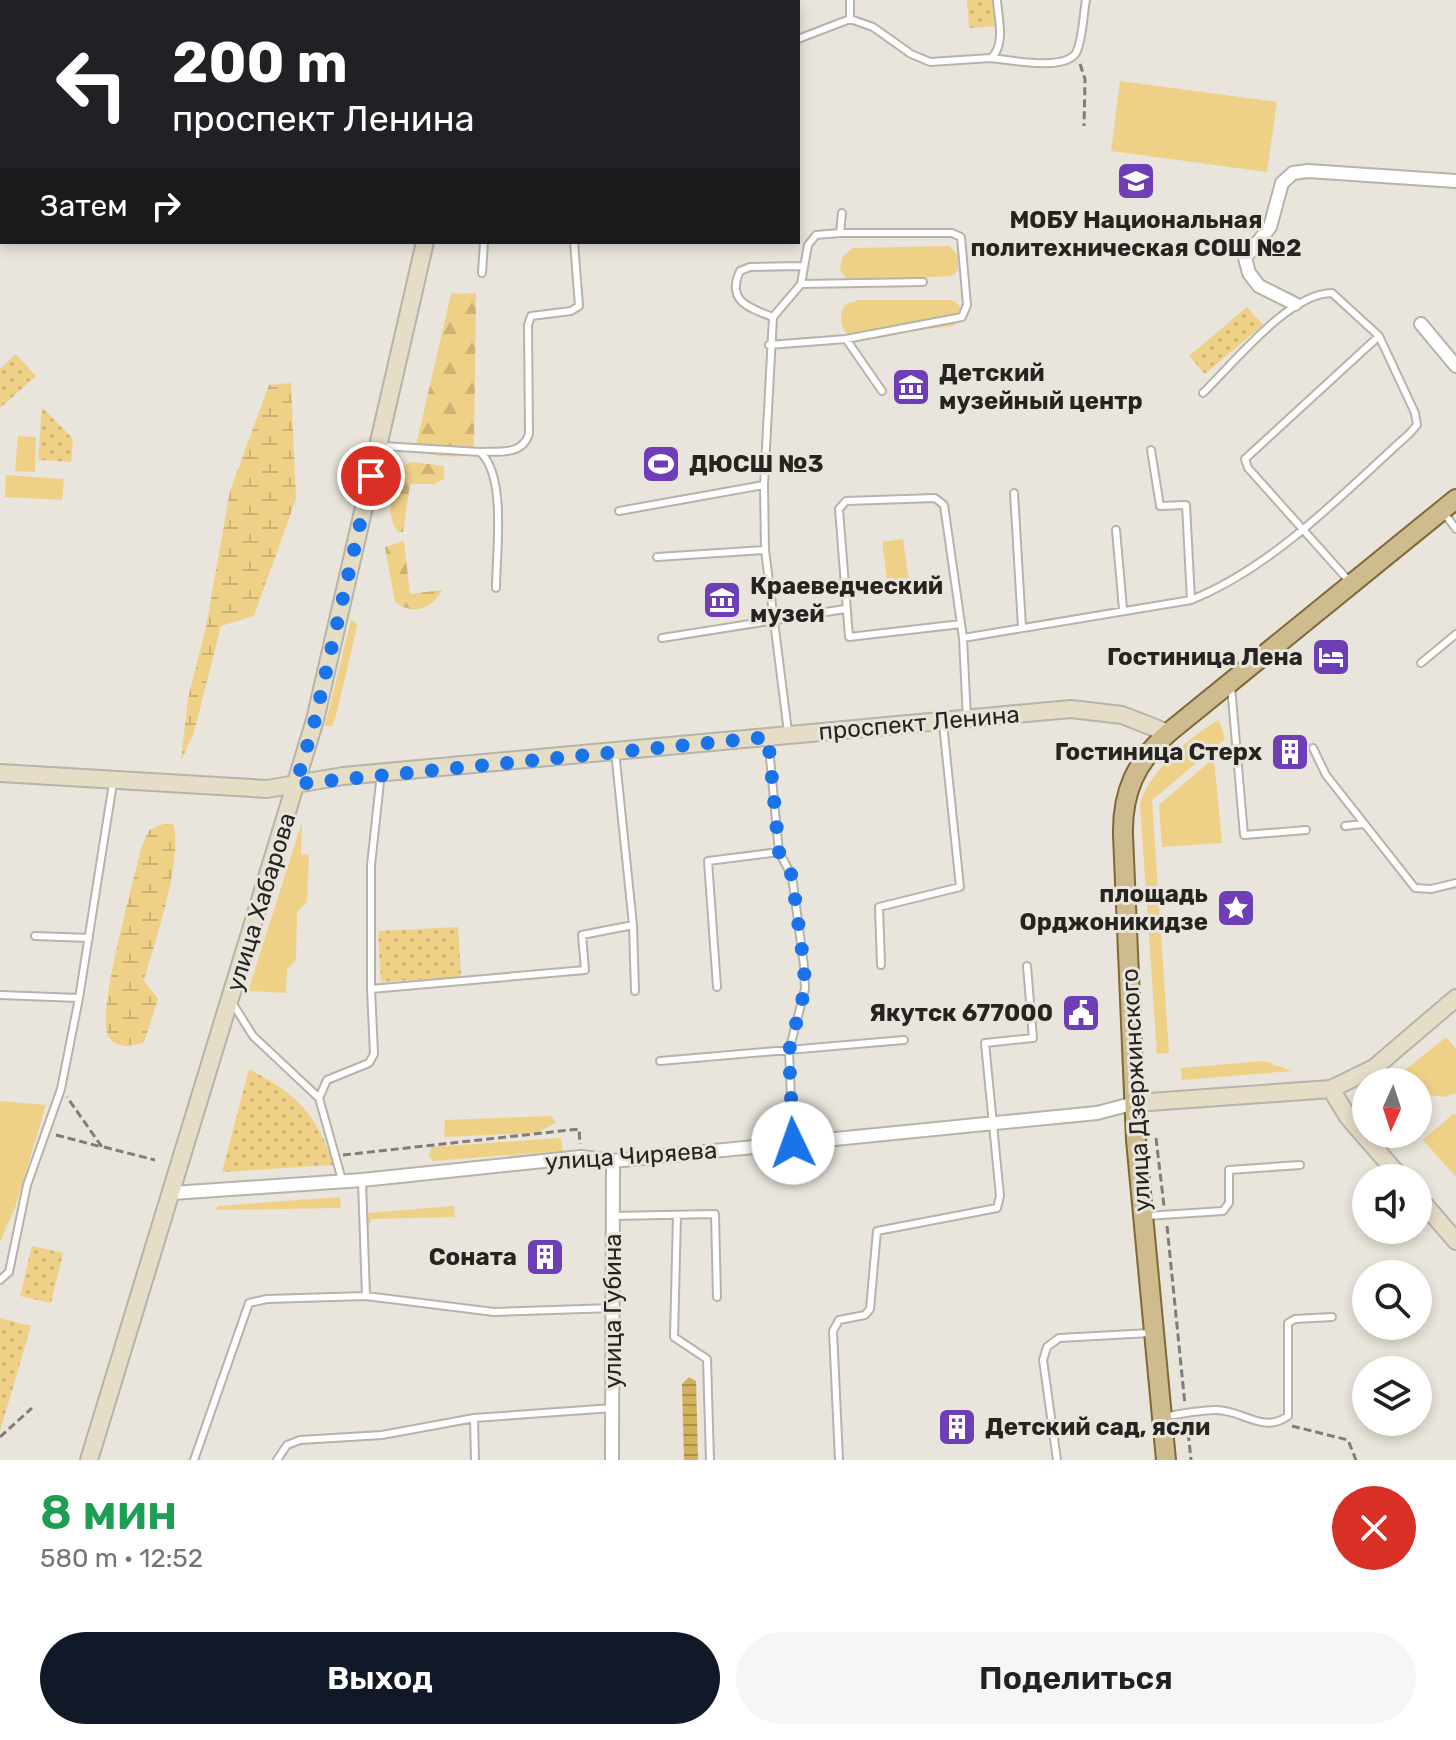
<!DOCTYPE html>
<html lang="ru">
<head>
<meta charset="utf-8">
<style>
  body { margin:0; font-family:Rubik,sans-serif; background:#f6f6f6; color:#202124; height:100vh; display:flex; flex-direction:column; font-size:30px; white-space:nowrap }
  * { box-sizing:border-box; margin:0 }
  p { font-size:26px; color:#757577 }
  .icon { flex:none; width:44px; height:44px; fill:none; stroke:currentColor; stroke-width:2; stroke-linecap:round; stroke-linejoin:round }
  .map { position:relative; height:1460px; overflow:hidden }
  .details { display:flex; flex-direction:column; background:#fff; flex:1 }
  .details>* { flex:none }
  .hud { position:absolute; left:0px; top:0px; width:800px; height:244px; box-shadow:0 4px 12px #0003; background:#202124; color:#fff; overflow:hidden }
  .needle { width:52px; rotate:183deg }
  .tools { position:absolute; left:1352px; top:1068px; display:grid; gap:16px }
  .tools a { display:grid; place-items:center; width:80px; height:80px; border-radius:50%; background:#fff; box-shadow:0 4px 12px #0003; font-size:40px }
  .pin { position:absolute; display:grid; place-items:center; width:68px; height:68px; color:#fff; margin:-34px; border:4px solid #fff; border-radius:50%; box-shadow:0 2px 8px #0007 }
  .me { position:absolute; width:88px; margin:-44px; rotate:357deg; stroke-linejoin:round; filter:drop-shadow(0 0 6px #0008) }
  .turn { display:flex; align-items:center; gap:28px; height:168px; padding:0 40px; font-size:36px }
  .turn .icon { width:104px; height:104px; stroke-width:2.5 }
  .turn b { display:block; font-size:56px; line-height:68px }
  .then { display:flex; align-items:center; height:76px; padding:0 40px; background:#0003; gap:16px; font-size:30px }
  .round { display:grid; place-items:center; flex:none; width:84px; height:84px; border-radius:42px; background:#f6f6f6 }
  .overview { display:flex; align-items:center; justify-content:space-between; height:136px; padding:0 40px }
  h1 { font-size:48px; font-weight:600; line-height:60px; color:#1e9e55 }
  .primary-button { display:flex; gap:16px; margin-top:auto; padding:16px 40px }
  .primary-button a { flex:1; height:92px; border-radius:48px; background:#111827; color:#fff; font-size:32px; font-weight:600; line-height:92px; text-align:center }
  .primary-button a+a { background:#f6f6f6; color:#202124 }
  .map>svg:first-child { display:block }
</style>
</head>
<body>
<div class="map">
<svg width="1456" height="1460" viewBox="0 0 1456 1460">
  <defs>
    <pattern id="forest-firs" width="22" height="20" patternUnits="userSpaceOnUse" patternTransform="scale(2)"><rect width="22" height="20" fill="#efd087"/><path d="M5 1l3.5 6h-7zM16 11l3.5 6h-7z" fill="#cdb274"/></pattern>
    <pattern id="wetland-marsh" width="20" height="14" patternUnits="userSpaceOnUse" patternTransform="scale(2)"><rect width="20" height="14" fill="#efd087"/><path d="M1 5h8M5 5V1M11 12h8M15 12V8" fill="none" stroke="#cdb274"/></pattern>
    <pattern id="park-dots" width="8" height="8" patternUnits="userSpaceOnUse" patternTransform="scale(2)"><rect width="8" height="8" fill="#efd087"/><path d="M2 2h.1M6 6h.1" fill="none" stroke="#cdb274" stroke-width="1.8" stroke-linecap="round"/></pattern>
    <pattern id="water-rules" width="6" height="5" patternUnits="userSpaceOnUse" patternTransform="scale(2)"><rect width="6" height="5" fill="#d3b15c"/><path d="M0 2.5h6" fill="none" stroke="#ab904c"/></pattern>
  </defs>
  <rect width="100%" height="100%" fill="#e9e5dc"/>
  <path fill="#efd087" d="M 1120,81 L 1277,102 L 1267,172 L 1111,151 Z
    M 949,246 L 958,255 L 958,270 L 952,276 L 855,281 L 846,278 L 840,271 L 842,257 L 853,248 Z
    M 858,300 L 952,300 L 959,305 L 961,316 L 953,326 L 852,338 C 840,330 838,317 845,305 Z
    M 18,436 L 36,437 L 35,472 L 15,471 Z
    M 6,475 L 64,479 L 62,500 L 5,497 Z
    M 903,539 L 910,588 L 889,591 L 882,542 Z
    M 351,620 L 357,624 L 355,636 L 335,719 L 332,726 L 325,726 Z
    M 1219,720 L 1225,739 L 1152,800 L 1169,1053 L 1157,1054 L 1140,804 C 1146,775 1193,733 1219,720 Z
    M 1214,758 L 1222,843 L 1162,847 L 1159,805 Z
    M 302,822 L 301,854 L 309,855 L 307,902 L 297,912 L 296,960 L 287,969 L 286,993 L 248,991 Z
    M 1446,1037 L 1456,1049 L 1456,1093 L 1444,1097 L 1418,1093 L 1418,1082 L 1390,1082 Z
    M 1264,1061 L 1292,1071 L 1182,1080 L 1181,1068 Z
    M 0,1101 L 46,1105 L 15,1208 L 0,1242 Z
    M 1453,1114 L 1456,1115 L 1456,1177 L 1423,1140 Z
    M 551,1116 L 556,1123 L 535,1133 L 444,1137 L 445,1120 Z
    M 561,1138 L 563,1151 L 433,1161 L 429,1156 L 431,1147 Z
    M 340,1197 L 341,1208 L 216,1210 L 218,1206 Z
    M 454,1206 L 455,1217 L 372,1219 L 366,1229 L 366,1213 Z"/>
  <path fill="url(#forest-firs)" d="M 476,293 L 474,453 C 459,460 431,456 415,450 L 451,294 Z
    M 412,462 L 444,466 L 444,479 L 434,484 L 410,484 L 403,532 L 398,532 C 383,510 393,492 400,468 Z
    M 404,541 L 410,594 L 442,590 C 433,609 413,616 395,602 L 385,547 Z"/>
  <path fill="url(#wetland-marsh)" d="M 291,383 L 296,499 L 254,616 L 221,626 L 194,732 L 181,761 L 188,698 L 206,627 L 230,491 L 269,385 Z
    M 163,824 L 173,824 C 184,859 154,943 144,981 L 158,999 L 144,1042 C 132,1046 112,1050 107,1033 C 99,1003 133,885 141,848 L 149,830 Z"/>
  <path fill="url(#park-dots)" d="M 967,0 L 993,0 L 995,26 L 969,28 Z
    M 1247,307 L 1263,325 L 1205,374 L 1189,356 Z
    M 16,354 L 36,376 L 0,408 L 0,369 Z
    M 42,407 L 73,439 L 71,462 L 38,460 Z
    M 458,927 L 461,977 L 381,982 L 378,931 Z
    M 249,1069 C 297,1094 316,1113 334,1165 L 222,1172 Z
    M 32,1246 L 63,1253 L 51,1303 L 20,1296 Z
    M 0,1318 L 31,1326 L 0,1431 Z"/>
  <path fill="url(#water-rules)" d="M 689,1377 L 696,1381 L 698,1460 L 684,1460 L 682,1384 Z"/>
  <g fill="none" stroke-linecap="round" stroke-linejoin="round">
    <defs>
      <path id="lane" d="M 622,0 L 622,2
        M 850,0 L 850,19
        M 260,2 L 260,0
        M 556,2 L 557,0
        M 798,39 L 850,19 L 873,27 L 911,54 L 930,62 L 991,58 C 1006,45 998,18 997,0
        M 991,58 C 1011,60 1068,72 1077,51 C 1083,36 1083,16 1086,0
        M 482,273 L 484,242
        M 801,284 L 923,282
        M 773,317 C 749,308 726,301 740,271 L 750,267 L 802,266
        M 846,339 L 882,391
        M 769,345 L 846,339 L 962,317 L 967,305 L 961,237 L 952,233 L 840,233
        M 1203,393 C 1234,363 1289,293 1332,293 L 1379,336 L 1245,459 L 1248,468 L 1349,581
        M 382,446 L 480,452 C 507,476 496,553 496,588
        M 1151,450 L 1160,506 L 1186,505 L 1191,600
        M 480,452 C 499,451 522,456 529,434 L 528,325 L 531,316 L 571,311 L 579,306 L 574,242
        M 764,485 L 773,317 L 801,284 L 808,245 L 816,235 L 840,233 L 842,213
        M 1014,493 L 1022,627
        M 619,511 L 764,485 L 765,550 L 788,732
        M 1444,513 L 1456,529
        M 1116,530 L 1123,609
        M 657,557 L 765,550
        M 961,624 L 849,637 L 839,509 L 846,501 L 935,498 L 944,505 L 963,638
        M 662,638 L 845,609
        M 1421,663 L 1456,634
        M 1231,686 L 1244,835 L 1306,830
        M 967,719 L 963,638 L 1191,600 C 1275,566 1342,494 1409,434 L 1417,425 L 1415,413 L 1379,336
        M 768,737 L 779,852 L 792,876 L 804,966 L 805,989 L 789,1051 L 793,1143
        M 1313,748 L 1326,775 L 1415,888 L 1431,889 L 1456,883
        M 615,751 L 633,925 L 635,991
        M 1345,826 L 1363,824
        M 35,936 L 89,938
        M 881,965 L 879,907 L 960,887 L 943,724
        M 717,987 L 708,861 L 779,852
        M 371,989 L 371,865 L 381,773
        M 0,995 L 79,998 L 113,783
        M 233,1004 L 253,1036 L 319,1098
        M 660,1061 L 904,1040
        M 342,1180 L 319,1098 L 327,1080 L 369,1063 L 374,1054 L 371,989 L 585,970 L 582,935 L 633,925
        M 677,1215 L 674,1337 L 707,1359 L 710,1460
        M 613,1216 L 715,1214 L 717,1297
        M 1146,1216 L 1223,1211 L 1229,1203 L 1229,1170 L 1300,1165
        M 0,1280 L 9,1272 L 27,1185 L 61,1089 L 79,998
        M 366,1296 L 494,1312 L 613,1308
        M 1166,1416 C 1182,1414 1200,1410 1216,1410 C 1243,1410 1263,1434 1288,1416 L 1288,1323 L 1295,1319 L 1332,1317
        M 194,1460 L 249,1303 L 267,1299 L 366,1296 L 362,1181
        M 277,1460 L 287,1445 L 300,1440 L 382,1435 L 474,1418
        M 475,1460 L 474,1418 L 613,1408
        M 839,1460 L 833,1331 L 839,1320 L 865,1315 L 870,1309 L 877,1231 L 997,1208 L 1000,1196 L 985,1043 L 1033,1038 L 1027,966
        M 1057,1460 L 1043,1360 L 1047,1347 L 1059,1338 L 1150,1333"/>
      <path id="street" d="M 1295,304 L 1259,286 L 1249,273 L 1245,258 L 1270,227 L 1282,183 L 1293,173 L 1308,171 L 1456,181
        M 1421,324 L 1456,366
        M 173,1193 L 362,1180 L 581,1157 L 613,1161 L 1097,1113 L 1135,1103
        M 612,1460 L 613,1161"/>
      <path id="secondary" d="M 480,2 L 481,0
        M 0,773 L 267,789 L 343,776 L 1071,709 L 1122,715 L 1168,733
        M 1331,1089 L 1348,1117 L 1401,1178
        M 1135,1103 L 1331,1089 L 1374,1068 L 1456,998
        M 1418,1197 L 1456,1241
        M 89,1460 L 315,720 L 425,242"/>
      <path id="primary" d="M 1166,1460 L 1136,1140 L 1123,835 C 1122,792 1136,762 1168,733 L 1456,499"/>
    </defs>
    <use href="#lane" stroke="#b6b3aa" stroke-width="10"/>
    <use href="#street" stroke="#b6b3aa" stroke-width="16"/>
    <use href="#secondary" stroke="#b6b3aa" stroke-width="20"/>
    <use href="#primary" stroke="#7e6937" stroke-width="22"/>
    <path stroke="#807d77" stroke-width="3" stroke-dasharray="8 4" stroke-linecap="butt" d="M 1080,64 L 1085,79 L 1084,126
      M 56,1135 L 102,1147 L 67,1097
      M 1156,1138 L 1164,1206
      M 104,1147 L 155,1160
      M 343,1155 L 579,1129 L 580,1144
      M 1167,1226 L 1185,1405
      M 1187,1421 L 1191,1460
      M 1292,1426 L 1348,1440 L 1356,1460
      M 0,1437 L 32,1408"/>
    <use href="#lane" stroke="#fff" stroke-width="6"/>
    <use href="#street" stroke="#fff" stroke-width="12"/>
    <use href="#secondary" stroke="#e6ddc7" stroke-width="16"/>
    <use href="#primary" stroke="#cebb8e" stroke-width="18"/>
  </g>
  <g fill="none" stroke-linecap="round" stroke-linejoin="round">
    <path stroke="#1a73e8" stroke-width="14" stroke-dasharray="0 25.2" d="M 371,476 L 315,720 L 296,784 L 768,737 L 779,852 L 792,876 L 804,966 L 805,989 L 789,1051 L 793,1143"/>
  </g>
  <defs>
    <symbol id="school-square" viewBox="-11 -11 22 22"><rect x="-9" y="-9" width="18" height="18" rx="4" fill="#6d3eb6" stroke="#e9e5dc"/><path d="M0-5L7-2L0 1L-7-2ZM-4 1L0 2.5L4 1V4Q0 6-4 4Z" fill="#fff"/></symbol>
    <symbol id="museum-square" viewBox="-11 -11 22 22"><rect x="-9" y="-9" width="18" height="18" rx="4" fill="#6d3eb6" stroke="#e9e5dc"/><path d="M0-6L6-3V-2H-6V-3ZM-5-1h2V3h-2ZM-1-1h2V3h-2ZM3-1h2V3H3ZM-6 4H6V6H-6Z" fill="#fff"/></symbol>
    <symbol id="stadium-square" viewBox="-11 -11 22 22"><rect x="-9" y="-9" width="18" height="18" rx="4" fill="#6d3eb6" stroke="#e9e5dc"/><path d="M0-5a6.5 5 0 1 0 0 10a6.5 5 0 1 0 0-10ZM-3.5-1.8h7v3.6h-7Z" fill="#fff"/></symbol>
    <symbol id="hotel-square" viewBox="-11 -11 22 22"><rect x="-9" y="-9" width="18" height="18" rx="4" fill="#6d3eb6" stroke="#e9e5dc"/><path d="M-6-4.5h1.5V1H6V5H4.5V3h-9V5H-6ZM-4 0a1.8 1.8 0 1 1 3.6 0ZM.5 0V-2.5h3Q6-2.5 6 0Z" fill="#fff"/></symbol>
    <symbol id="building-square" viewBox="-11 -11 22 22"><rect x="-9" y="-9" width="18" height="18" rx="4" fill="#6d3eb6" stroke="#e9e5dc"/><path d="M-4-6H4V6H1V3H-1V6H-4ZM-2.5-4.3h1.7v1.8h-1.7ZM.8-4.3h1.7v1.8H.8ZM-2.5-1h1.7V.8h-1.7ZM.8-1h1.7V.8H.8Z" fill="#fff"/></symbol>
    <symbol id="sight-square" viewBox="-11 -11 22 22"><rect x="-9" y="-9" width="18" height="18" rx="4" fill="#6d3eb6" stroke="#e9e5dc"/><path d="M0-6L1.8-2.2L6-1.7L2.9 1.2L3.7 5.4L0 3.3L-3.7 5.4L-2.9 1.2L-6-1.7L-1.8-2.2Z" fill="#fff"/></symbol>
    <symbol id="civic-square" viewBox="-11 -11 22 22"><rect x="-9" y="-9" width="18" height="18" rx="4" fill="#6d3eb6" stroke="#e9e5dc"/><path d="M-.6-6.5H3V-4.5H.6V-3L4-1V1h2V6H-6V1h2V-1L-.6-3ZM-1.2 2.5V6h2.4V2.5Z" fill="#fff"/></symbol>
  </defs>
  <g fill-rule="evenodd">
    <use href="#school-square" x="1114" y="159" width="44" height="44"/>
    <use href="#museum-square" x="889" y="365" width="44" height="44"/>
    <use href="#stadium-square" x="639" y="442" width="44" height="44"/>
    <use href="#museum-square" x="700" y="578" width="44" height="44"/>
    <use href="#hotel-square" x="1309" y="635" width="44" height="44"/>
    <use href="#building-square" x="1268" y="730" width="44" height="44"/>
    <use href="#sight-square" x="1214" y="886" width="44" height="44"/>
    <use href="#civic-square" x="1059" y="991" width="44" height="44"/>
    <use href="#building-square" x="523" y="1235" width="44" height="44"/>
    <use href="#building-square" x="935" y="1405" width="44" height="44"/>
  </g>
  <g text-anchor="middle" dominant-baseline="central" stroke-width="6" stroke-linejoin="round" paint-order="stroke">
    <g font-size="24" font-weight="bold" fill="#262421" stroke="#e9e5dc" text-anchor="end">
      <text x="1136" y="220" text-anchor="middle">МОБУ Национальная<tspan x="1136" dy="28">политехническая СОШ №2</tspan></text>
      <text x="939" y="373" text-anchor="start">Детский<tspan x="939" dy="28">музейный центр</tspan></text>
      <text x="689" y="464" text-anchor="start">ДЮСШ №3</text>
      <text x="750" y="586" text-anchor="start">Краеведческий<tspan x="750" dy="28">музей</tspan></text>
      <text x="1303" y="657">Гостиница Лена</text>
      <text x="1262" y="752">Гостиница Стерх</text>
      <text x="1208" y="894">площадь<tspan x="1208" dy="28">Орджоникидзе</tspan></text>
      <text x="1053" y="1013">Якутск 677000</text>
      <text x="517" y="1257">Соната</text>
      <text x="985" y="1427" text-anchor="start">Детский сад, ясли</text>
    </g>
    <g font-size="24" fill="#262421" stroke="#e9e5dc">
      <text transform="translate(919 723) rotate(-5)">проспект Ленина</text>
      <text transform="translate(261 902) rotate(-73)">улица Хабарова</text>
      <text transform="translate(1136 1090) rotate(-93)">улица Дзержинского</text>
      <text transform="translate(631 1156) rotate(-4)">улица Чиряева</text>
      <text transform="translate(613 1311) rotate(-90)">улица Губина</text>
    </g>
  </g>
</svg>
<div class="tools">
<a><svg class="needle" viewBox="-14 -14 28 28"><path d="M0-13l5 13h-10z" fill="#e53935"/><path d="M0 13l5-13h-10z" fill="#757577"/></svg></a>
<a><svg class="icon" aria-label="sound" viewBox="0 0 24 24"><path d="M4 9h4l5-4v14l-5-4H4zM17 9q2 3 0 6"/></svg></a>
<a><svg class="icon" aria-label="search" viewBox="0 0 24 24"><circle cx="10" cy="10" r="6"/><path d="M15 15l6 6"/></svg></a>
<a><svg class="icon" aria-label="layers" viewBox="0 0 24 24"><path d="M12 4l9 5-9 5-9-5zM3 14l9 5 9-5"/></svg></a>
</div>
<div class="pin" style="left:371px;top:476px;background:#d93025"><svg class="icon" aria-label="arrive" viewBox="0 0 24 24"><path d="M6 21V4h12l-3 4 3 4H6"/></svg></div>
<svg class="me" style="left:793px;top:1143px" viewBox="-20 -20 40 40"><circle r="19" fill="#fff"/><path d="M0-13L10 11 0 6-10 11z" fill="#1a73e8"/></svg>
<div class="hud">
<div class="turn"><svg class="icon" aria-label="left" viewBox="0 0 24 24"><path d="M17 20v-9H6M10 6l-5 5 5 5"/></svg><div><b>200 m</b>проспект Ленина</div></div>
<div class="then">Затем<svg class="icon" aria-label="right" viewBox="0 0 24 24"><path d="M7 20v-9h11M14 6l5 5-5 5"/></svg></div>
</div>
</div>
<section class="details">
<div class="overview"><div><h1>8 мин</h1><p>580 m · 12:52</p></div><a class="round" style="background:#d93025;color:#fff"><svg class="icon" aria-label="close" viewBox="0 0 24 24"><path d="M6 6l12 12M18 6L6 18"/></svg></a></div>
<div class="primary-button"><a>Выход</a><a>Поделиться</a></div>
</section>
</body>
</html>
